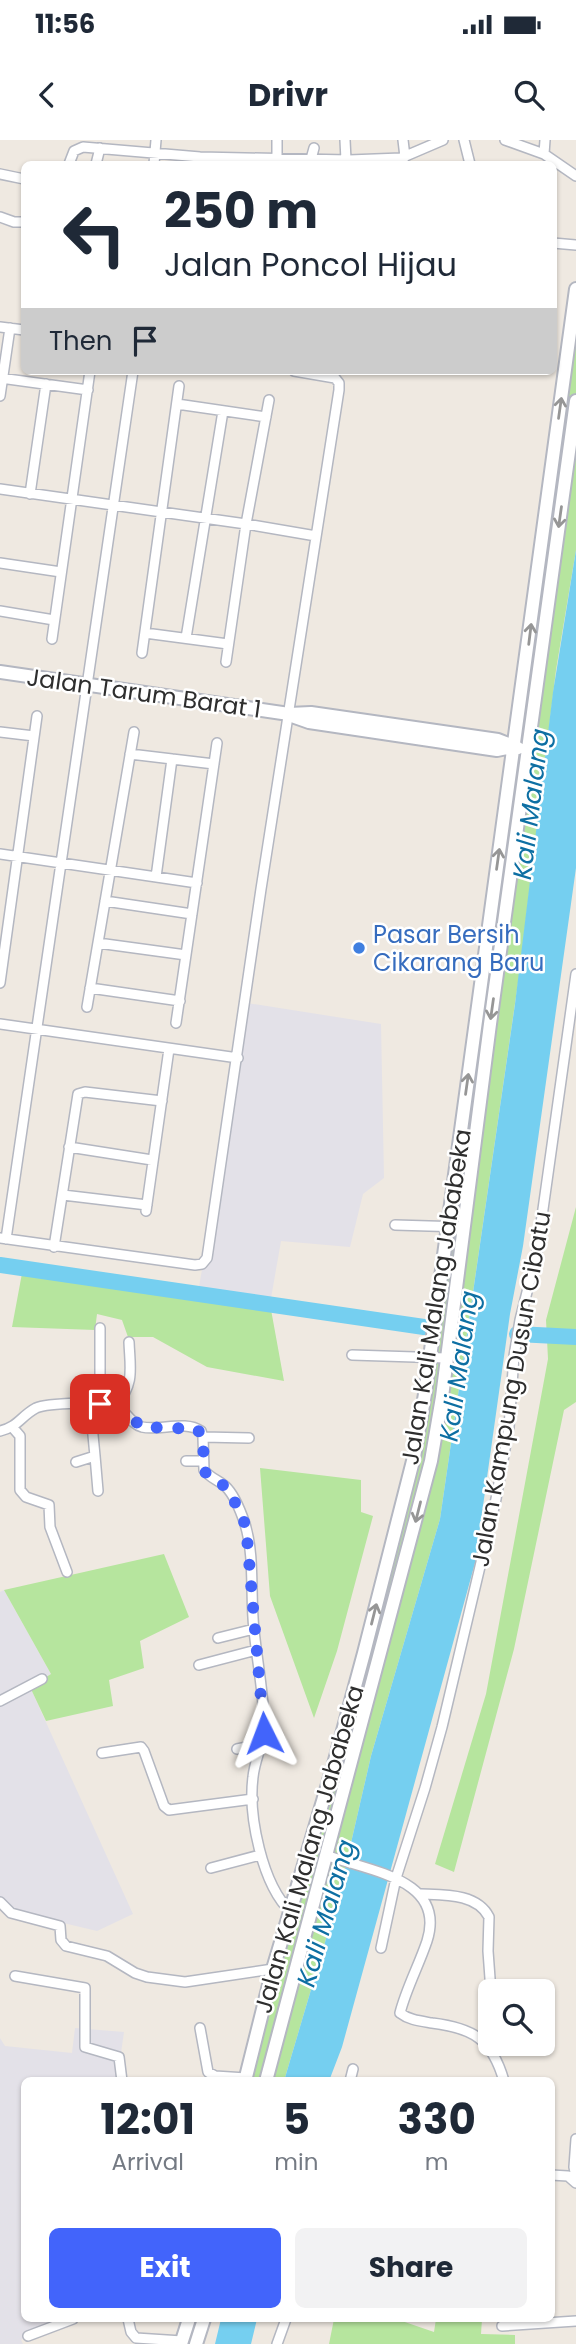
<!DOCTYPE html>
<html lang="en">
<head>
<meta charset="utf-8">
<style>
  body { margin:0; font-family:Poppins,sans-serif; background:#f2f2f3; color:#1f2937; height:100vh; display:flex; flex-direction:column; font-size:26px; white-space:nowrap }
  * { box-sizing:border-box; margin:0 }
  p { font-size:23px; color:#747a83 }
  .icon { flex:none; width:38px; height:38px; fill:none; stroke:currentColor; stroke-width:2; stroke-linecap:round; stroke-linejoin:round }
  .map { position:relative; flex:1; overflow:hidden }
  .details { position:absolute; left:21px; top:1937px; width:534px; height:245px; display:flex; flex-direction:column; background:#fff; border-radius:10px; box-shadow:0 2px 5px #0004 }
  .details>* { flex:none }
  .guide { position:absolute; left:21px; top:21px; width:536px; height:214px; border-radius:10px; box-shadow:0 2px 5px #0004; background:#fff; color:#1f2937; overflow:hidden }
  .fabs { position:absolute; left:478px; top:1839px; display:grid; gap:14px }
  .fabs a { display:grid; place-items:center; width:77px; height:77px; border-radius:10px; background:#fff; box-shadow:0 2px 5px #0004; font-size:35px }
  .pin { position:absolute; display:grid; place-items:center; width:60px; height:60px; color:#fff; margin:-30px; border-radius:14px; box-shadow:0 4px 10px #0006 }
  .me { position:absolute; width:77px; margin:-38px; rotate:357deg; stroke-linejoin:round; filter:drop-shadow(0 0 5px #0008) }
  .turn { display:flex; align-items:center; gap:24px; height:147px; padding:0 28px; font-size:32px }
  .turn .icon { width:91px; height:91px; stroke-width:2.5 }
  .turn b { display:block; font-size:49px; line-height:60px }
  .then { display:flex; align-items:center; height:66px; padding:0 28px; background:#0003; gap:14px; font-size:26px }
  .eta { display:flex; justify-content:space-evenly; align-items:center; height:119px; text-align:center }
  .eta b { font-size:42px; font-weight:700; line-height:49px }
  .primary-button { display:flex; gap:14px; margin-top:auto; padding:14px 28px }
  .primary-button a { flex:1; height:80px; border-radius:10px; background:#4264fb; color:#fff; font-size:28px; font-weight:700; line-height:80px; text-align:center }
  .primary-button a+a { background:#f2f2f3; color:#1f2937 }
  .status { display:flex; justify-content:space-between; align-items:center; height:49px; padding:0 35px; background:#fff; direction:ltr }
  .status svg { height:19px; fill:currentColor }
  header { display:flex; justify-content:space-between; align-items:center; height:91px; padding:0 28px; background:#fff; font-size:32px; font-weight:700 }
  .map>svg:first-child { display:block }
</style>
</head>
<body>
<div class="status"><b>11:56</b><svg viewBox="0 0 49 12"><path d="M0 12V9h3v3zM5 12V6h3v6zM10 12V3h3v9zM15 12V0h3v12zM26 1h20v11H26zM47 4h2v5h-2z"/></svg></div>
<header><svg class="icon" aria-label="back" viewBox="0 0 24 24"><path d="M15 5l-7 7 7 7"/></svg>Drivr<svg class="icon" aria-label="search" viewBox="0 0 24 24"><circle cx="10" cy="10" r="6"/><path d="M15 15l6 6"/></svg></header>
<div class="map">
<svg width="576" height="2204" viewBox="0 0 576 2204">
  <rect width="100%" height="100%" fill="#efe9e1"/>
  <path fill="#e3e1e8" d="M 247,863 L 381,884 L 384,1038 L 363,1054 L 350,1107 L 281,1101 L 270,1164 L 198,1153 Z
    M 4,1450 L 51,1534 L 30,1547 L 133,1774 L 97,1791 L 0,1768 L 0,1452 Z
    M 75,1888 L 124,1892 L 117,1941 L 24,1941 L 24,2179 L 55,2179 L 21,2200 L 23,2204 L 0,2204 L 0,1898 L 5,1906 L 72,1913 Z"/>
  <path fill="#b6e59e" d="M 576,151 L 576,410 L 556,530 L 519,836 L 440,1379 L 371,1616 L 339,1755 L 284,1941 L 245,1941 L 414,1317 Z
    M 576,1067 L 576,1262 L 564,1270 L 514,1509 L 454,1732 L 435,1724 L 486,1554 L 548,1219 L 546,1180 Z
    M 23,1128 L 270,1164 L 284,1241 L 207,1227 L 153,1197 L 128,1197 L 122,1180 L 97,1174 L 95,1190 L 12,1187 Z
    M 260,1328 L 361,1340 L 361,1372 L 373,1376 L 337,1511 L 314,1578 L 270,1456 Z
    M 164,1414 L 189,1477 L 140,1501 L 144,1528 L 109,1540 L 113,1566 L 46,1581 L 30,1547 L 51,1534 L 4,1450 Z
    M 334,2179 L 396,2179 L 434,2192 L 436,2179 L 482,2179 L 481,2194 L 515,2195 L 515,2204 L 329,2204 Z"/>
  <path fill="#75cff0" d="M 576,410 L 576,728 L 523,1106 L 510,1174 L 475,1423 L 342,1907 L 329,1941 L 284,1941 L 339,1755 L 371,1616 L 440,1379 L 515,864 L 553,552 Z
    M 221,2179 L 257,2179 L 251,2204 L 215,2204 Z"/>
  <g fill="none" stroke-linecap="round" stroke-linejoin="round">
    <path stroke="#75cff0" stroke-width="16" d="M 0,1125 L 424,1187
      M 517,1194 L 576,1197"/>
    <defs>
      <path id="street" d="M 277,0 L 277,17
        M 345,0 L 346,20
        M 403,0 L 405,17
        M 464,0 L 470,24
        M 505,0 L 544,14 L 576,36
        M 544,14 L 545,0
        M 311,19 L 314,8
        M 69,24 L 74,11 L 83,7 L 200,17 L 349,20 L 401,18 L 443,0
        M 96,24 L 100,8
        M 154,24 L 156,0
        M 0,34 L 24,39
        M 0,77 L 14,82 L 24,82
        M 553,103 L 576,105
        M 0,187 L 24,190
        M 0,238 L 88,250
        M 0,256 L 10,188
        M 177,264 L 266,277
        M 0,349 L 246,384 L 316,396
        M 30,354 L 46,244
        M 0,423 L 61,432
        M 0,471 L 54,480
        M 145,493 L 228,504
        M 186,498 L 223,271
        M 52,499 L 90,231
        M 142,513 L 179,246
        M 226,522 L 246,384 L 269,260
        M 0,592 L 34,596
        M 130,614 L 214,624
        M 0,714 L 197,743
        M 156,737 L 172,619
        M 105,761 L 192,774
        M 98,803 L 186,815
        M 0,843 L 37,576
        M 90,848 L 180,861
        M 87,867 L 134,592
        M 176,883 L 217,603
        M 0,884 L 238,918
        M 69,1007 L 152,1020
        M 63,1055 L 147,1065
        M 146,1071 L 169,909
        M 395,1085 L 463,1087
        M 0,1098 L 195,1125 L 202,1124 L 207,1118 L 261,749 L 339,250 L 339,243 L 335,238 L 294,231
        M 6,1099 L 133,231
        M 54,1107 L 78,954 L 85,952 L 162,961
        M 100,1188 L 100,1263
        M 352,1215 L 446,1218
        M 116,1265 C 135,1244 130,1228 129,1202
        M 13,1288 L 20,1296 L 20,1350 L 26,1357 L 49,1365 L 50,1387 L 67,1432
        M 0,1291 C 18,1287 21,1276 36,1268 C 47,1263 106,1261 117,1266 C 126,1271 131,1284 142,1287 C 160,1291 185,1280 201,1291 L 203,1297 L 204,1330 C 210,1338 218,1340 225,1346 C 235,1355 241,1372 245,1384 C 255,1417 250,1455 254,1490 C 257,1520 263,1550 264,1580 C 265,1603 255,1617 253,1637 C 248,1675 262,1745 291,1772
        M 203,1297 L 249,1298
        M 95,1316 L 98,1351
        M 186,1321 L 203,1321
        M 76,1322 L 95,1316 L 90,1264
        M 218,1498 L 254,1489
        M 199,1525 L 256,1510
        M 0,1561 L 42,1539
        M 237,1609 L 262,1604
        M 102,1613 L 141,1607 L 144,1611 L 164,1666 L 169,1670 L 253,1659
        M 326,1715 C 367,1731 447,1738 427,1801 C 419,1825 406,1849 400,1873 C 409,1880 420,1881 432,1883 C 473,1888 492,1899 504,1941
        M 211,1728 L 260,1715
        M 421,1754 C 443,1755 477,1753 489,1777 L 488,1811 L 491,1852
        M 0,1762 L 11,1773 L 60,1786 L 61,1800 L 66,1806 L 107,1816 L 135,1833 L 147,1837 L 185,1842 L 273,1829
        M 381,1808 L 396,1738 L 425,1648 L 442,1587 L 496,1359 L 509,1287 L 514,1216 L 520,1180 L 537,1112 L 576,834
        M 15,1836 L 85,1848 L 85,1907 L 119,1917 L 122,1941
        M 200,1888 L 208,1932 L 215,1936 L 246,1938
        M 350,1941 L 353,1929
        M 551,2035 L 568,2036 L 576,2043
        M 576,2037 L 574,2027 L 576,1999
        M 128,2179 L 131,2192 L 136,2198 L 182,2201
        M 502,2186 L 576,2181
        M 28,2196 L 73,2179
        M 277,2204 L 286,2179"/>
      <path id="secondary" d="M 0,532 L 289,574 L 311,573 L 498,600 L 518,608
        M 292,576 L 309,582 L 497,610 L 512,607
        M 245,1941 L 273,1829 L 334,1624 L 364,1513 L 414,1317 L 425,1254 L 576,149
        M 266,1941 L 431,1321 L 442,1257 L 490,884 L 576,261
        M 181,2204 L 189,2179
        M 196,2204 L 204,2179"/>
    </defs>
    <use href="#street" stroke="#b4b7c1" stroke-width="12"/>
    <use href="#secondary" stroke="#b4b7c1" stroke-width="16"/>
    <use href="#street" stroke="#fff" stroke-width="9"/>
    <use href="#secondary" stroke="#fff" stroke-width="12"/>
  </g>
  <defs><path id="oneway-shaft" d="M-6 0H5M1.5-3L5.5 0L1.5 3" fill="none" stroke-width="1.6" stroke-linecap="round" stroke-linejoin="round" transform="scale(1.75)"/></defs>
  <g stroke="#969696">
    <use href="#oneway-shaft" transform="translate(560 268) rotate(-82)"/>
    <use href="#oneway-shaft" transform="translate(560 377) rotate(98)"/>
    <use href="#oneway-shaft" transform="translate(530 494) rotate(-83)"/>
    <use href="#oneway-shaft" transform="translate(498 719) rotate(-82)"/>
    <use href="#oneway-shaft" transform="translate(492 869) rotate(98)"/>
    <use href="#oneway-shaft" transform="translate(467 944) rotate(-82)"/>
    <use href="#oneway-shaft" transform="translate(418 1372) rotate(104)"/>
    <use href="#oneway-shaft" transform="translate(374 1474) rotate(-76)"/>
  </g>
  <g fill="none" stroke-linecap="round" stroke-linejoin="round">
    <path stroke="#4264fb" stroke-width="12" stroke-dasharray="0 21.6" d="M 100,1264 L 116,1265 L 142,1287 L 197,1289 L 203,1297 L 204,1330 L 207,1335 L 226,1347 L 231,1354 L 246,1386 L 264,1593"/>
  </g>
  <circle fill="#3f7fe0" stroke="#fff" stroke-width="2.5" cx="359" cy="808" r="7"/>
  <g text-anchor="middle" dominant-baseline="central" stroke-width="5" stroke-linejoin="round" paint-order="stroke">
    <g font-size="24" fill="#2e2e2e" stroke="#fff">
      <text transform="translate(144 553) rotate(8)">Jalan Tarum Barat 1</text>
      <text transform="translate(436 1157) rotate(-81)">Jalan Kali Malang Jababeka</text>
      <text transform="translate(511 1249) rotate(-80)">Jalan Kampung Dusun Cibatu</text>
      <text transform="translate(309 1709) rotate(-74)">Jalan Kali Malang Jababeka</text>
    </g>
    <g font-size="24" fill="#366cbe" stroke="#fff" text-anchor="start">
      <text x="373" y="794">Pasar Bersih<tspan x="373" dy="28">Cikarang Baru</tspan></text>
    </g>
    <g font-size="26" font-style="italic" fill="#0d6fa3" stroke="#fff">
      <text transform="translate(531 664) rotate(-83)">Kali Malang</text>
      <text transform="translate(459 1226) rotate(-82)">Kali Malang</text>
      <text transform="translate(326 1773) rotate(-74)">Kali Malang</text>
    </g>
  </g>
</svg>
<div class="fabs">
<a><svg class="icon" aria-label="search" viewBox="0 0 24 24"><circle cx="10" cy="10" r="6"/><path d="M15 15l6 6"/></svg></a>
</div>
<div class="pin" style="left:100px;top:1264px;background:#d93025"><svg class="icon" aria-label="arrive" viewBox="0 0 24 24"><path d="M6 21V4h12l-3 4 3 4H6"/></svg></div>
<svg class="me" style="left:264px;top:1593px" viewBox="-20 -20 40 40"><path d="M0-17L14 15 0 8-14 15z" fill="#4264fb" stroke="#fff" stroke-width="4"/></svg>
<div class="guide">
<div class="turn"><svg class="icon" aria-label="left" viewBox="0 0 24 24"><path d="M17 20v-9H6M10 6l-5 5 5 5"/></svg><div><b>250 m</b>Jalan Poncol Hijau</div></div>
<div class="then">Then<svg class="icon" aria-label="arrive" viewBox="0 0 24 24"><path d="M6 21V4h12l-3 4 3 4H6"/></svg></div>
</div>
<section class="details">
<div class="eta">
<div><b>12:01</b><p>Arrival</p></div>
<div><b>5</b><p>min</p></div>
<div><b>330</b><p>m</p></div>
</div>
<div class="primary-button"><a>Exit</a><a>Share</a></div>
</section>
</div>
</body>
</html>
